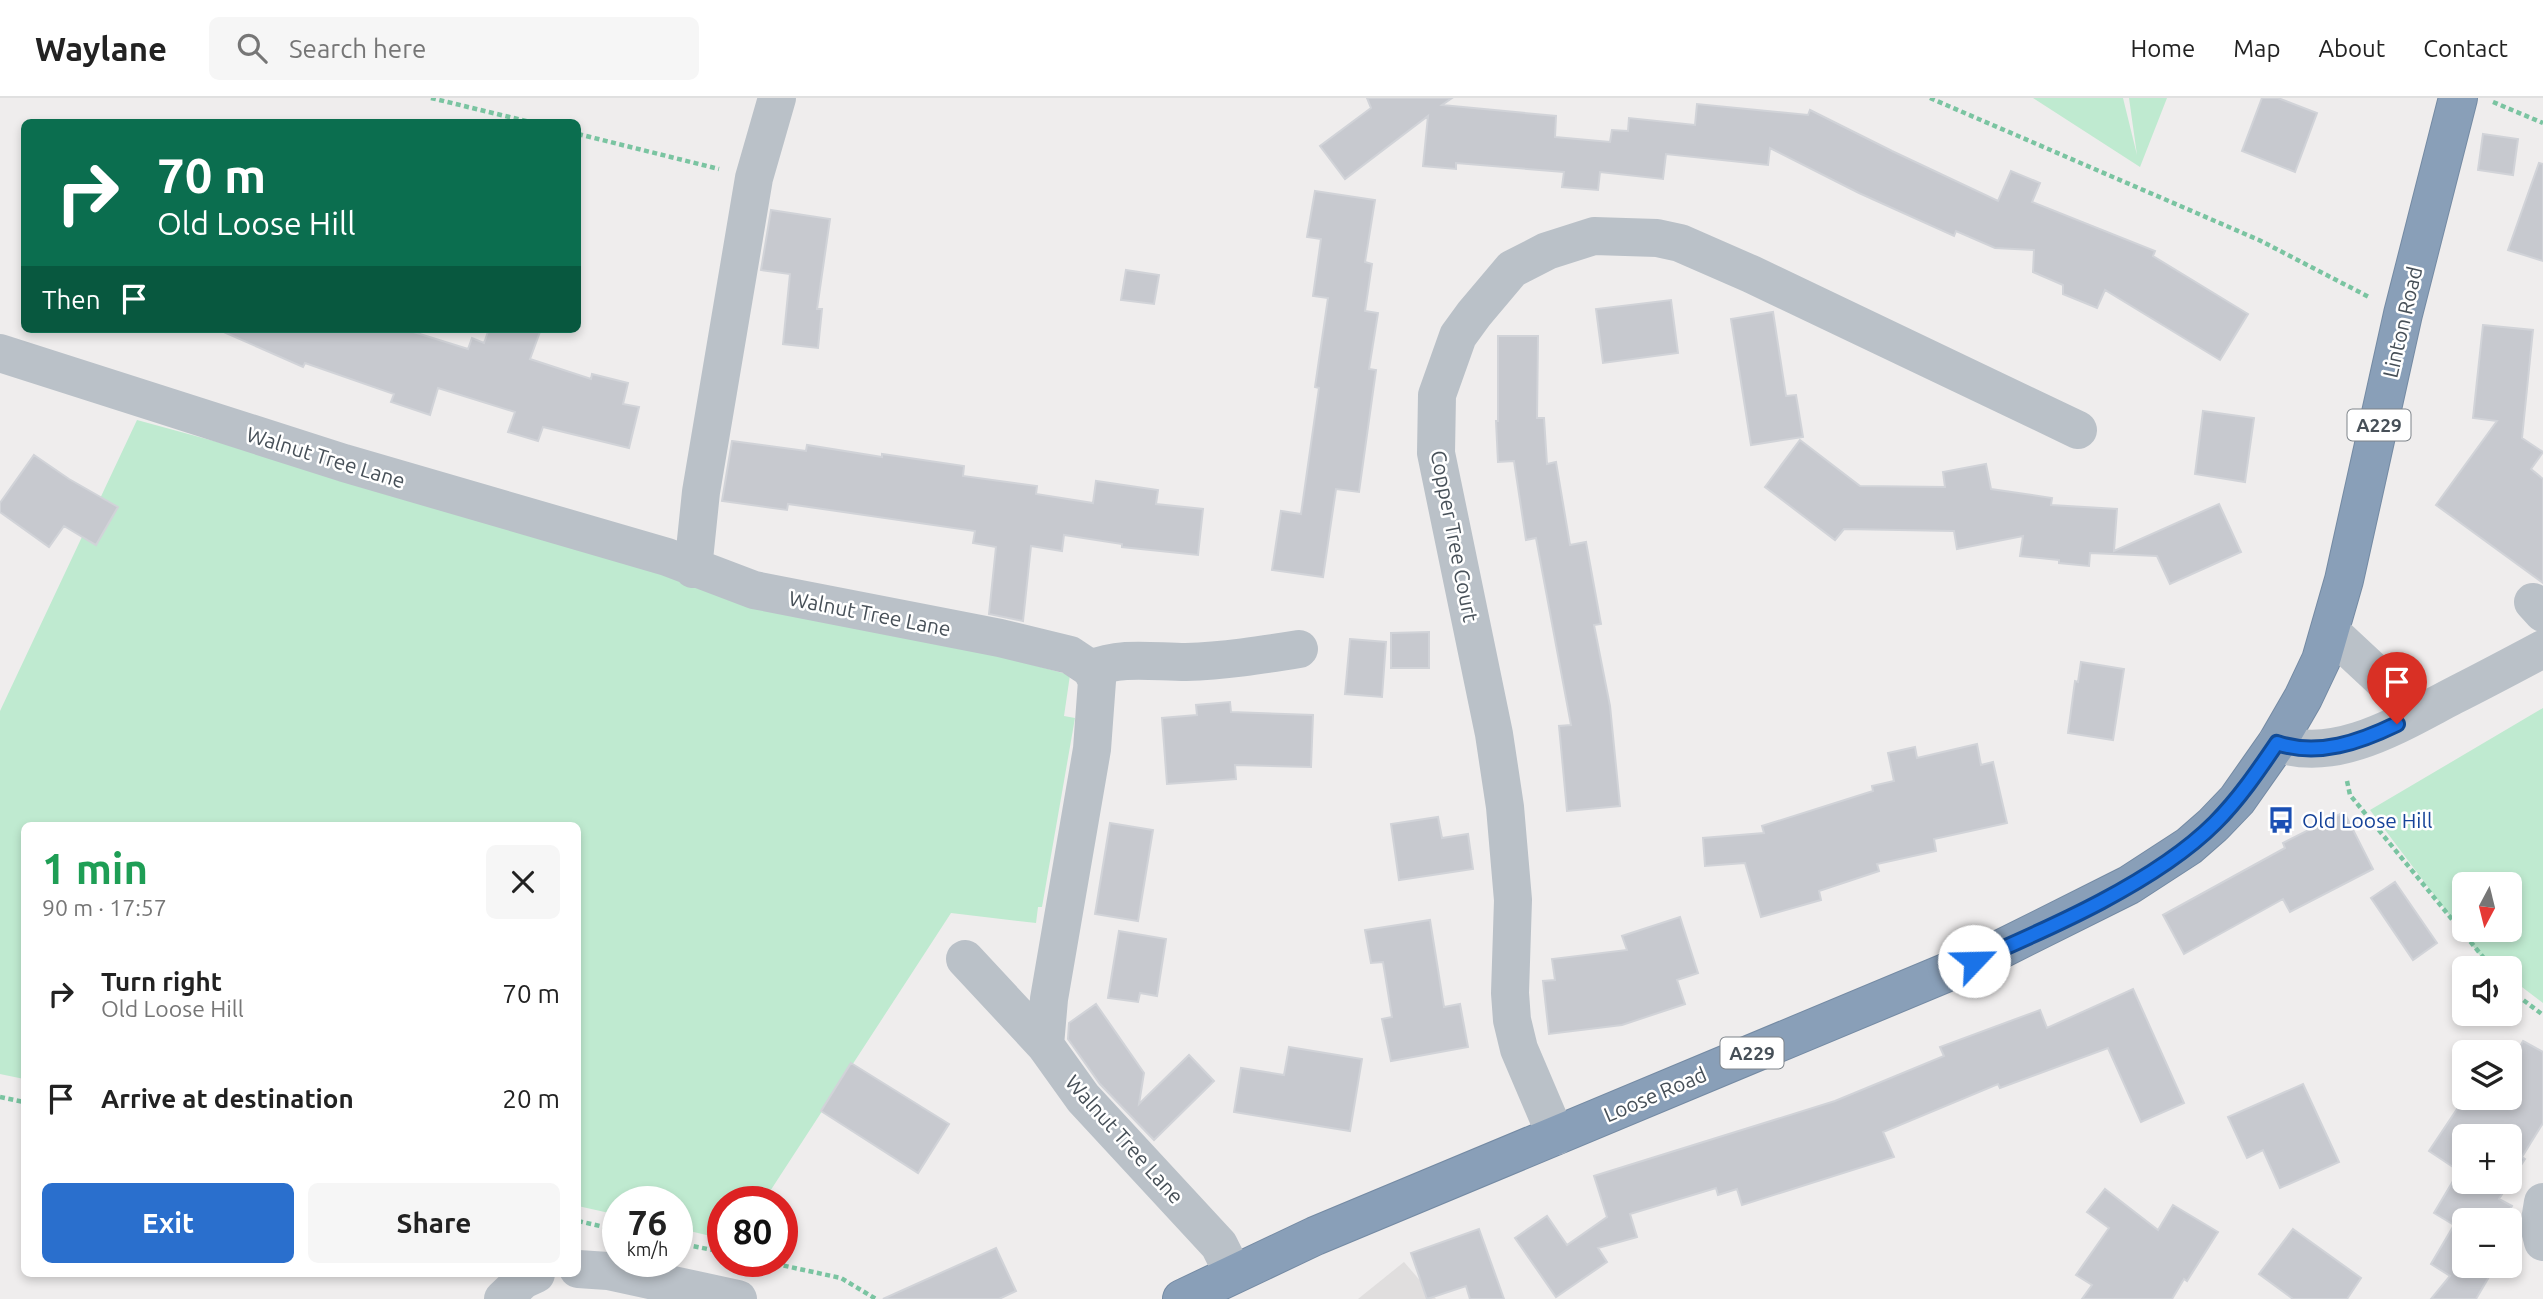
<!DOCTYPE html>
<html lang="en">
<head>
<meta charset="utf-8">
<style>
  body { margin:0; font-family:Ubuntu,sans-serif; background:#f6f6f6; color:#222; height:100vh; display:flex; flex-direction:column; font-size:26px; white-space:nowrap }
  * { box-sizing:border-box; margin:0 }
  p { font-size:23px; color:#767676 }
  .icon { flex:none; width:38px; height:38px; fill:none; stroke:currentColor; stroke-width:2; stroke-linecap:round; stroke-linejoin:round }
  .map { position:relative; flex:1; overflow:hidden }
  .side { position:absolute; left:21px; top:724px; width:560px; height:455px; display:flex; flex-direction:column; background:#fff; border-radius:10px; box-shadow:0 4px 10px #0003 }
  .side>* { flex:none }
  .banner { position:absolute; left:21px; top:21px; width:560px; height:214px; border-radius:10px; box-shadow:0 4px 10px #0003; background:#0b6e4f; color:#fff; overflow:hidden }
  .needle { width:46px; rotate:187deg }
  .controls { position:absolute; left:2452px; top:774px; display:grid; gap:14px }
  .controls a { display:grid; place-items:center; width:70px; height:70px; border-radius:10px; background:#fff; box-shadow:0 4px 10px #0003; font-size:35px }
  .speed { position:absolute; left:602px; top:1088px; display:flex; gap:14px; font-size:35px; font-weight:700; text-align:center }
  .speed>* { display:grid; place-content:center; width:91px; height:91px; border-radius:50%; background:#fff; box-shadow:0 4px 10px #0003; line-height:1 }
  .speed small { font-size:18px; font-weight:400 }
  .speed .limit { border:10px solid #d22; background:#fff; color:#111 }
  .pin { position:absolute; display:grid; place-items:center; width:60px; height:60px; color:#fff; margin:-72px -30px; border-radius:50% 50% 50% 0; rotate:-45deg; box-shadow:0 0 7px #0007 }
  .pin .icon { rotate:45deg }
  .me { position:absolute; width:77px; margin:-38px; rotate:66deg; stroke-linejoin:round; filter:drop-shadow(0 0 5px #0008) }
  .turn { display:flex; align-items:center; gap:24px; height:147px; padding:0 21px; font-size:32px }
  .turn .icon { width:91px; height:91px; stroke-width:2.5 }
  .turn b { display:block; font-size:49px; line-height:60px }
  .then { display:flex; align-items:center; height:66px; padding:0 21px; background:#0003; gap:14px; font-size:26px }
  .round { display:grid; place-items:center; flex:none; width:74px; height:74px; border-radius:10px; background:#f6f6f6 }
  .overview { display:flex; align-items:center; justify-content:space-between; height:119px; padding:0 21px }
  h1 { font-size:42px; font-weight:700; line-height:52px; color:#1e9e55 }
  .button { display:flex; gap:14px; margin-top:auto; padding:14px 21px }
  .button a { flex:1; height:80px; border-radius:10px; background:#2a6fcd; color:#fff; font-size:28px; font-weight:700; line-height:80px; text-align:center }
  .button a+a { background:#f6f6f6; color:#222 }
  ul { padding:0; list-style:none }
  li { display:flex; align-items:center; gap:21px; height:105px; padding:0 21px }
  li div { flex:1 }
  li b { display:block; font-size:26px }
  li em { font-style:normal }
  header { display:flex; align-items:center; gap:42px; box-sizing:border-box; height:98px; padding:0 35px; background:#fff; border-bottom:2px solid #e0e0e0 }
  header strong { font-size:33px }
  nav { display:flex; gap:38px; margin-inline-start:auto; font-size:24px }
  .search { width:490px; height:63px; background:#f6f6f6; display:flex; align-items:center; gap:18px; box-sizing:border-box; padding:0 24px; border-radius:10px; color:#767676; font-size:26px }
  .map>svg:first-child { display:block }
</style>
</head>
<body>
<header>
<strong>Waylane</strong>
<div class="search"><svg class="icon" aria-label="search" viewBox="0 0 24 24"><circle cx="10" cy="10" r="6"/><path d="M15 15l6 6"/></svg>Search here</div>
<nav><a>Home</a><a>Map</a><a>About</a><a>Contact</a></nav>
</header>
<div class="map">
<svg width="2543" height="1201" viewBox="0 0 2543 1201">
  <rect width="100%" height="100%" fill="#efeded"/>
  <path fill="#e0dede" d="M 1404,1164 L 1436,1201 L 1358,1201 Z"/>
  <path fill="#bfead0" fill-rule="evenodd" d="M 2033,0 L 2123,0 L 2137,57 L 2129,0 L 2167,0 L 2140,69 Z
    M 137,322 L 1070,577 L 1064,618 L 1075,620 L 1042,809 L 1038,809 L 1036,825 L 951,815 L 763,1104 L 723,1104 L 723,1141 L 677,1130 L 677,1104 L 618,1104 L 618,1117 L 578,1108 L 578,728 L 24,728 L 24,981 L 0,976 L 0,613 Z
    M 2543,610 L 2543,905 L 2510,880 L 2510,870 L 2496,870 L 2481,859 L 2370,712 ZM 2464,786 L 2510,786 L 2510,831 L 2464,831 Z"/>
  <path fill="#c7c9cf" stroke="#d1d3d8" stroke-width="2" fill-rule="evenodd" d="M 1367,0 L 1452,0 L 1442,7 L 1556,18 L 1555,39 L 1610,44 L 1612,32 L 1628,33 L 1629,20 L 1695,27 L 1697,6 L 1808,17 L 1810,12 L 1892,53 L 1998,103 L 2011,73 L 2040,85 L 2032,104 L 2155,153 L 2153,158 L 2248,216 L 2220,262 L 2105,192 L 2097,210 L 2063,196 L 2063,187 L 2033,174 L 2034,152 L 1995,150 L 1956,133 L 1954,138 L 1859,95 L 1770,50 L 1768,67 L 1666,56 L 1663,81 L 1600,74 L 1598,92 L 1562,89 L 1564,74 L 1456,65 L 1456,71 L 1423,68 L 1428,18 L 1345,81 L 1320,48 L 1371,10 Z
    M 2262,0 L 2278,0 L 2317,15 L 2295,74 L 2242,53 Z
    M 2483,36 L 2518,41 L 2513,77 L 2478,72 Z
    M 2539,65 L 2543,66 L 2543,163 L 2508,152 Z
    M 1315,93 L 1375,102 L 1365,164 L 1372,166 L 1365,213 L 1378,215 L 1369,271 L 1376,272 L 1359,394 L 1336,391 L 1323,479 L 1272,472 L 1281,413 L 1301,416 L 1319,290 L 1315,289 L 1328,200 L 1313,198 L 1321,141 L 1307,139 Z
    M 771,112 L 830,121 L 817,211 L 822,211 L 818,250 L 783,246 L 790,176 L 761,172 Z
    M 1126,172 L 1159,177 L 1154,206 L 1121,202 Z
    M 1671,202 L 1678,255 L 1603,265 L 1596,211 Z
    M 1773,214 L 1786,298 L 1796,297 L 1803,339 L 1751,347 L 1731,221 Z
    M 2483,227 L 2533,232 L 2522,340 L 2543,354 L 2531,371 L 2543,381 L 2543,485 L 2436,407 L 2497,323 L 2473,320 Z
    M 217,231 L 404,231 L 468,251 L 472,240 L 484,245 L 489,231 L 541,231 L 530,261 L 591,281 L 592,276 L 628,285 L 623,306 L 639,309 L 629,350 L 543,329 L 538,343 L 508,334 L 515,314 L 438,290 L 430,317 L 391,304 L 394,296 L 305,265 L 303,269 Z
    M 1498,238 L 1538,238 L 1537,320 L 1544,320 L 1547,366 L 1556,364 L 1570,447 L 1586,444 L 1601,526 L 1594,527 L 1610,608 L 1620,708 L 1567,713 L 1559,628 L 1571,627 L 1536,440 L 1526,442 L 1514,363 L 1498,364 L 1496,323 L 1498,323 Z
    M 2203,313 L 2254,320 L 2245,384 L 2195,376 Z
    M 1800,342 L 1860,388 L 1945,389 L 1943,374 L 1986,366 L 1991,391 L 2052,400 L 2051,407 L 2117,411 L 2114,453 L 2219,406 L 2241,454 L 2170,486 L 2157,458 L 2090,455 L 2089,468 L 2059,465 L 2059,462 L 2020,458 L 2023,438 L 1957,451 L 1954,433 L 1844,431 L 1835,442 L 1765,389 Z
    M 732,343 L 806,353 L 807,347 L 882,359 L 882,356 L 964,368 L 963,378 L 1037,388 L 1036,396 L 1093,405 L 1096,383 L 1158,392 L 1156,406 L 1203,411 L 1198,457 L 1122,449 L 1122,446 L 1064,437 L 1062,453 L 1031,448 L 1023,523 L 989,516 L 996,449 L 973,445 L 975,433 L 788,406 L 787,412 L 722,403 Z
    M 34,357 L 69,381 L 118,409 L 96,447 L 64,428 L 49,449 L 0,414 L 0,405 Z
    M 1429,534 L 1429,570 L 1391,570 L 1391,535 Z
    M 1350,541 L 1386,544 L 1382,599 L 1345,596 Z
    M 2081,564 L 2124,571 L 2113,642 L 2068,635 L 2075,583 L 2078,584 Z
    M 1230,604 L 1231,614 L 1313,617 L 1311,669 L 1235,667 L 1236,681 L 1167,686 L 1162,620 L 1197,617 L 1196,607 Z
    M 1977,646 L 1981,667 L 1993,664 L 2007,725 L 1934,741 L 1936,753 L 1877,766 L 1879,773 L 1819,793 L 1821,802 L 1761,819 L 1745,765 L 1705,768 L 1703,740 L 1764,735 L 1762,728 L 1873,693 L 1872,688 L 1894,683 L 1888,655 L 1915,649 L 1917,660 Z
    M 2344,714 L 2373,771 L 2290,814 L 2283,801 L 2184,856 L 2163,817 L 2285,750 L 2283,745 Z
    M 1438,719 L 1442,740 L 1468,736 L 1473,771 L 1399,782 L 1391,726 Z
    M 1110,725 L 1153,732 L 1138,823 L 1095,816 Z
    M 2395,784 L 2437,845 L 2413,862 L 2371,800 Z
    M 1680,819 L 1698,875 L 1677,882 L 1685,906 L 1622,927 L 1549,936 L 1543,883 L 1555,882 L 1552,861 L 1627,852 L 1622,838 Z
    M 1430,822 L 1444,909 L 1460,906 L 1468,949 L 1391,963 L 1382,921 L 1392,919 L 1383,864 L 1371,865 L 1365,832 Z
    M 1119,833 L 1166,841 L 1157,898 L 1140,895 L 1138,904 L 1108,900 Z
    M 2133,891 L 2184,1005 L 2141,1024 L 2108,950 L 2000,990 L 1998,986 L 1883,1034 L 1894,1059 L 1742,1107 L 1737,1091 L 1718,1097 L 1716,1090 L 1630,1116 L 1637,1139 L 1598,1150 L 1607,1164 L 1556,1199 L 1515,1140 L 1547,1118 L 1567,1147 L 1607,1119 L 1594,1078 L 1835,1003 L 1944,958 L 1940,949 L 2040,912 L 2047,930 Z
    M 1096,906 L 1144,975 L 1139,1006 L 1189,957 L 1214,983 L 1154,1042 L 1100,986 L 1068,941 L 1069,925 Z
    M 2523,943 L 2543,954 L 2543,1025 L 2522,1059 L 2525,1061 L 2499,1101 L 2512,1108 L 2504,1122 L 2464,1122 L 2464,1167 L 2496,1167 L 2476,1201 L 2431,1201 L 2450,1178 L 2431,1166 L 2454,1127 L 2434,1115 L 2459,1073 L 2429,1053 L 2465,999 L 2483,1010 L 2489,999 L 2510,999 L 2510,967 ZM 2464,1038 L 2510,1038 L 2510,1083 L 2464,1083 Z
    M 1289,949 L 1362,961 L 1350,1033 L 1234,1014 L 1241,970 L 1284,977 Z
    M 851,965 L 949,1026 L 918,1075 L 821,1013 Z
    M 2303,986 L 2339,1064 L 2280,1090 L 2263,1052 L 2247,1060 L 2228,1019 Z
    M 2105,1091 L 2158,1132 L 2173,1107 L 2218,1134 L 2187,1183 L 2184,1181 L 2172,1201 L 2082,1201 L 2092,1187 L 2076,1177 L 2109,1130 L 2087,1114 Z
    M 1479,1131 L 1504,1201 L 1470,1201 L 1466,1188 L 1427,1201 L 1411,1155 Z
    M 2293,1131 L 2361,1180 L 2347,1201 L 2293,1201 L 2259,1176 Z
    M 996,1150 L 1016,1193 L 999,1201 L 883,1201 Z"/>
  <g fill="none" stroke-linecap="round" stroke-linejoin="round">
    <defs>
      <path id="highway" d="M 1182,1201 L 1315,1138 L 1991,856 L 2129,787 L 2189,748 L 2213,727 L 2237,702 L 2277,645 L 2303,600 L 2321,562 L 2344,482 L 2403,216 L 2458,0"/>
    </defs>
    <use href="#highway" stroke="#748aa3" stroke-width="40"/>
    <path stroke="#7ac4a1" stroke-width="4.5" stroke-dasharray="5 3.5" stroke-linecap="butt" d="M 431,0 L 530,24
      M 1930,0 L 2259,142 L 2369,199
      M 2493,4 L 2543,25
      M 578,36 L 719,71
      M 2347,683 L 2350,697 L 2492,870
      M 2510,892 L 2543,917
      M 0,999 L 24,1004
      M 578,1123 L 618,1132
      M 677,1145 L 723,1154
      M 767,1164 L 841,1180 L 876,1201"/>
    <path stroke="#bac1c8" stroke-width="38" d="M 0,255 L 344,365 L 667,459 L 754,492 L 1000,540 L 1070,557 L 1091,571 L 1097,583 L 1092,651 L 1049,901 L 1045,947 L 1083,1000 L 1219,1147 L 1233,1175
      M 693,471 L 701,394 L 754,80 L 777,0
      M 2533,504 L 2543,515
      M 2330,533 L 2419,616
      M 1091,571 C 1121,558 1153,564 1186,564 C 1224,563 1262,557 1299,551
      M 2277,645 C 2337,666 2401,625 2453,598 C 2483,583 2513,567 2543,551
      M 965,861 L 1045,947
      M 1556,1038 L 1519,951 L 1512,922 L 1510,895 L 1513,802 L 1505,709 L 1494,636 L 1436,355 L 1437,297 L 1458,238 L 1474,216 L 1512,171 L 1547,153 L 1594,138 L 1657,140 L 1680,145 L 1751,176 L 2078,332
      M 2543,1104 L 2539,1128 L 2543,1144
      M 578,1171 L 608,1173 L 738,1201
      M 503,1201 L 523,1182 L 536,1176"/>
    <use href="#highway" stroke="#899fb8" stroke-width="38"/>
  </g>
  <g fill="none" stroke-linecap="round" stroke-linejoin="round">
    <defs>
      <path id="route" d="M 1974,863 C 2050,830 2156,784 2215,725 C 2239,701 2258,673 2277,645 C 2318,659 2360,644 2397,626"/>
    </defs>
    <use href="#route" stroke="#114b97" stroke-width="18"/>
    <use href="#route" stroke="#1a73e8" stroke-width="12"/>
  </g>
  <defs>
    <symbol id="bus-bare" viewBox="-9 -9 18 18"><path d="M-5-6H5V4H4V6H2V4H-2V6H-4V4H-5ZM-3.5-4V0h7V-4ZM-3.5 1.2v1.5H-2V1.2ZM2 1.2v1.5H3.5V1.2Z" fill="#1a4fb4" stroke="#fff" stroke-width="2.5" paint-order="stroke"/></symbol>
  </defs>
  <g fill-rule="evenodd">
    <use href="#bus-bare" x="2262" y="703" width="38" height="38"/>
  </g>
  <g text-anchor="middle" dominant-baseline="central" stroke-width="5" stroke-linejoin="round" paint-order="stroke">
    <g fill="#fff" stroke="#7e848a" stroke-width="2">
      <rect x="2347.5" y="311.5" width="63" height="31" rx="5"/>
      <rect x="1720.5" y="939.5" width="63" height="31" rx="5"/>
    </g>
    <g font-size="19" font-weight="bold" fill="#475058">
      <text x="2379" y="327">A229</text>
      <text x="1752" y="955">A229</text>
    </g>
    <g font-size="21" fill="#475058" stroke="#fff">
      <text transform="translate(2402 224) rotate(-77)">Linton Road</text>
      <text transform="translate(326 359) rotate(17)">Walnut Tree Lane</text>
      <text transform="translate(1455 438) rotate(79)">Copper Tree Court</text>
      <text transform="translate(870 515) rotate(11)">Walnut Tree Lane</text>
      <text transform="translate(1655 996) rotate(-23)">Loose Road</text>
      <text transform="translate(1125 1041) rotate(48)">Walnut Tree Lane</text>
    </g>
    <g font-size="21" fill="#164399" stroke="#fff" text-anchor="start">
      <text x="2302" y="722">Old Loose Hill</text>
    </g>
  </g>
</svg>
<div class="controls">
<a><svg class="needle" viewBox="-14 -14 28 28"><path d="M0-13l5 13h-10z" fill="#e53935"/><path d="M0 13l5-13h-10z" fill="#767676"/></svg></a>
<a><svg class="icon" aria-label="sound" viewBox="0 0 24 24"><path d="M4 9h4l5-4v14l-5-4H4zM17 9q2 3 0 6"/></svg></a>
<a><svg class="icon" aria-label="layers" viewBox="0 0 24 24"><path d="M12 4l9 5-9 5-9-5zM3 14l9 5 9-5"/></svg></a>
<a>+</a>
<a>−</a>
</div>
<div class="speed"><div>76<small>km/h</small></div><div class="limit">80</div></div>
<div class="pin" style="left:2397px;top:626px;background:#d93025"><svg class="icon" aria-label="arrive" viewBox="0 0 24 24"><path d="M6 21V4h12l-3 4 3 4H6"/></svg></div>
<svg class="me" style="left:1974px;top:863px" viewBox="-20 -20 40 40"><circle r="19" fill="#fff"/><path d="M0-13L10 11 0 6-10 11z" fill="#1a73e8"/></svg>
<div class="banner">
<div class="turn"><svg class="icon" aria-label="right" viewBox="0 0 24 24"><path d="M7 20v-9h11M14 6l5 5-5 5"/></svg><div><b>70 m</b>Old Loose Hill</div></div>
<div class="then">Then<svg class="icon" aria-label="arrive" viewBox="0 0 24 24"><path d="M6 21V4h12l-3 4 3 4H6"/></svg></div>
</div>
<section class="side">
<div class="overview"><div><h1>1 min</h1><p>90 m · 17:57</p></div><a class="round"><svg class="icon" aria-label="close" viewBox="0 0 24 24"><path d="M6 6l12 12M18 6L6 18"/></svg></a></div>
<ul>
<li><svg class="icon" aria-label="right" viewBox="0 0 24 24"><path d="M7 20v-9h11M14 6l5 5-5 5"/></svg><div><b>Turn right</b><p>Old Loose Hill</p></div><em>70 m</em></li>
<li><svg class="icon" aria-label="arrive" viewBox="0 0 24 24"><path d="M6 21V4h12l-3 4 3 4H6"/></svg><div><b>Arrive at destination</b></div><em>20 m</em></li>
</ul>
<div class="button"><a>Exit</a><a>Share</a></div>
</section>
</div>
</body>
</html>
